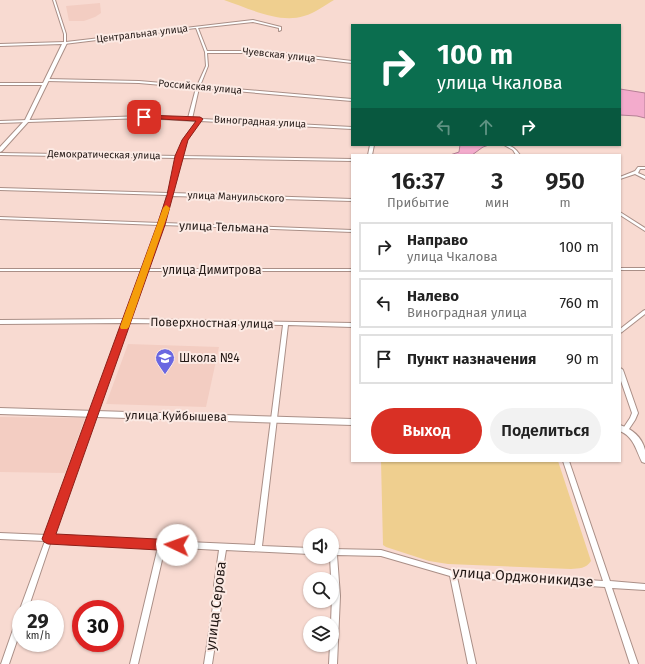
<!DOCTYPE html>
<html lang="ru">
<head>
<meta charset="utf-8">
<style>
  body { margin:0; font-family:"Fira Sans",sans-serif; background:#f2f2f2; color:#222; height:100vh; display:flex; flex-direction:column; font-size:15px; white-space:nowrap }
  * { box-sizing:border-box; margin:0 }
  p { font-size:13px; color:#767676 }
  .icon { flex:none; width:22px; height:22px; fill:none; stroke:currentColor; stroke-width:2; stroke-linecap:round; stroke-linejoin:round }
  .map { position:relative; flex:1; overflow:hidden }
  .details { position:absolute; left:351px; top:154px; width:270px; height:308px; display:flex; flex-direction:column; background:#fff; border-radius:0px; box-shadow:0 1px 3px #0004 }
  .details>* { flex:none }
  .banner { position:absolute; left:351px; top:24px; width:270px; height:122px; border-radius:0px; box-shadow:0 1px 3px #0004; background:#0b6e4f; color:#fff; overflow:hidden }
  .controls { position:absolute; left:303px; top:528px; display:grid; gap:8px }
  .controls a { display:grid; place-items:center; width:36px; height:36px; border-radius:50%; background:#fff; box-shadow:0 1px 3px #0004; font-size:20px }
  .speed { position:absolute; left:12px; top:600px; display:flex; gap:8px; font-size:20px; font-weight:700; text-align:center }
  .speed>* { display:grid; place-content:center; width:52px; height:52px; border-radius:50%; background:#fff; box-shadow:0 1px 3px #0004; line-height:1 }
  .speed small { font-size:10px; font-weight:400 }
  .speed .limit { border:6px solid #d22; background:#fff; color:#111 }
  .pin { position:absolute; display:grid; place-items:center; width:34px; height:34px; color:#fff; margin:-17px; border-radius:8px; box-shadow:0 2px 6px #0006 }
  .me { position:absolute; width:44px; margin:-22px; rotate:273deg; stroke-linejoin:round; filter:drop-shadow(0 0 3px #0008) }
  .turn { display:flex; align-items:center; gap:14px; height:84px; padding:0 20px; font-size:18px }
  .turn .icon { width:52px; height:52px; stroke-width:2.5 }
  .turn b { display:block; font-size:28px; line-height:34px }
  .lanes { display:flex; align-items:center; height:38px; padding:0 20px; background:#0003; justify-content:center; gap:20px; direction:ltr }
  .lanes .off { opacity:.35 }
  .eta { display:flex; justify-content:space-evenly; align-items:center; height:68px; text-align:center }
  .eta b { font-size:24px; font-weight:600; line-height:28px }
  .button { display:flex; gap:8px; margin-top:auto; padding:8px 20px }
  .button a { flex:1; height:46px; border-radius:24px; background:#d93025; color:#fff; font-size:16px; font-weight:600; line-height:46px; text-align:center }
  .button a+a { background:#f2f2f2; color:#222 }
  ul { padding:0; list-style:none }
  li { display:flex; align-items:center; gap:12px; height:50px; margin:0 8px 6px; padding:0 12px; border:2px solid #e0e0e0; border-radius:0px }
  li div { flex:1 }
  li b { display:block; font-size:15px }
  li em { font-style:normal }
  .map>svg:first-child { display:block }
</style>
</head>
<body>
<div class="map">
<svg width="645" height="664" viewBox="0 0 645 664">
  <rect width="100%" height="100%" fill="#f8dad1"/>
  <path fill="#f3cdc2" d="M 100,3 L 101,13 L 95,17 L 84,21 L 69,21 L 66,6 Z
    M 128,344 L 219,347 L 206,407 L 106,404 Z
    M 0,417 L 85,418 L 65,473 L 0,472 Z"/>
  <path fill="#efcf8f" d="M 224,0 L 334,0 C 325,5 315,13 304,16 C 279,24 248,8 224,0 Z
    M 381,461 L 558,461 L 591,561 C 586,569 579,568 571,569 L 448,564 L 429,561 L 386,547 L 383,545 Z"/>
  <path fill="#f3abcc" stroke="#b57f95" d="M 620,89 L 645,93 L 645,118 L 637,116 L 620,115 Z
    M 460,145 L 489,145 L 483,147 L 472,155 L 450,155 L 459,152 Z"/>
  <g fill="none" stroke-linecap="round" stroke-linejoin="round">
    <defs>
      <path id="street" d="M 53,0 L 55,0 L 66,34 L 66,42 L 253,20 L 281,27 L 281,30 L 279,31 L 279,28 L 253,22 L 198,28 L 207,51 L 268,51 L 352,61 L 352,63 L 268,53 L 207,53 L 208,66 L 200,86 L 352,99 L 352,101 L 199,88 L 192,119 L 198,119 L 200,118 L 202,119 L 352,127 L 352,129 L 200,121 L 187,140 L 182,156 L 352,159 L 352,161 L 182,158 L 172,193 L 352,199 L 352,201 L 171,196 L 164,223 L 352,230 L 352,232 L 163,225 L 148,269 L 352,269 L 352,271 L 147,271 L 130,319 L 352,323 L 352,327 L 288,325 L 262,546 L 310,548 L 310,554 L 226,550 L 220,586 L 222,600 L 212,664 L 204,664 L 214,600 L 214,586 L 219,550 L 165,547 L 138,664 L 130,664 L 158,547 L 51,541 L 28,609 L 21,609 L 21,610 L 20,609 L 45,541 L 0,539 L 0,533 L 47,535 L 124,323 L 0,324 L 0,320 L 125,319 L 142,271 L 0,271 L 0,269 L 143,269 L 159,225 L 0,219 L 0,217 L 160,223 L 167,195 L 0,190 L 0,188 L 168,193 L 178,158 L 0,155 L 0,153 L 179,156 L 183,140 L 197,121 L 144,118 L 0,123 L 0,121 L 144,116 L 188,118 L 196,88 L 139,83 L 47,81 L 45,80 L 47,79 L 139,81 L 197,86 L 206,66 L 205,52 L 196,28 L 64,44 L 64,34 ZM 129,323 L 283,325 L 255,545 L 53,536 Z
        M 0,83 L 45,83 L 47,84 L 45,85 L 0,85 Z
        M 370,145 L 374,145 L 372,155 L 368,155 Z
        M 504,145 C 512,145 516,149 520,155 L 516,155 L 513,150 Z
        M 638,167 L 645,167 L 645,169 L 640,169 L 638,173 L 645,176 L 645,179 L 635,174 L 620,179 L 620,177 L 635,171 Z
        M 620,212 L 645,228 L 645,231 L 620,215 Z
        M 620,268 L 645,268 L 645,270 L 620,270 Z
        M 645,310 L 645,314 L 622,332 L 620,333 L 620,329 L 643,311 Z
        M 620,368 L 622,369 L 623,370 L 638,413 L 635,420 L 627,432 L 623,432 L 622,430 L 630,418 L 632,413 L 620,378 Z
        M 563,461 L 569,461 L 610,581 L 645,584 L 645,590 L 612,588 L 638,664 L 630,664 L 605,587 L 457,577 L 476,664 L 468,664 L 450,576 L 381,556 L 337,555 L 340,596 L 337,664 L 329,664 L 330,645 L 332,645 L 332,623 L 331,623 L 332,596 L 330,557 L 332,557 L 332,549 L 381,550 L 453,571 L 603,581 Z
        M 21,615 L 21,629 L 9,664 L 1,664 L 17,618 L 18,616 Z"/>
      <path id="secondary" d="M 65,42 L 67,43 L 29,121 L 2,151 L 0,152 L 0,147 L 25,120 L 62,44 L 0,46 L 0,44 Z
        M 0,408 L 352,419 L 352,425 L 0,414 Z
        M 620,425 C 632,429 642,437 645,450 C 645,454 645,459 645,463 L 642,462 C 636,450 634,437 620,431 Z"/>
    </defs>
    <use href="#street" stroke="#aa8f87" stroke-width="2"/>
    <use href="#secondary" stroke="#aa8f87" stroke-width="2"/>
    <use href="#street" fill="#fff" fill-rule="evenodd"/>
    <use href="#secondary" fill="#fff" fill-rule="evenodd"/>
  </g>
  <path fill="#d93025" stroke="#8d1f18" d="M 144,115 L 200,117 L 203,119 L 188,140 L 165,225 L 56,534 L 177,540 L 181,541 L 183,545 L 181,549 L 177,551 L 48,544 L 44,542 L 42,539 L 157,225 L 167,195 L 175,156 L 182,140 L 196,121 L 142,118 L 142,116 Z"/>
  <path fill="#f59e0b" d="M 166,205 L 170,208 L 129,327 L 127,329 L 121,329 L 120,327 L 163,208 Z"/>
  <defs>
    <symbol id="school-pin" viewBox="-11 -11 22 30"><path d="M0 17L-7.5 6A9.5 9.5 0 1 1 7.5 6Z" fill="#6a67e1" stroke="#fceae4"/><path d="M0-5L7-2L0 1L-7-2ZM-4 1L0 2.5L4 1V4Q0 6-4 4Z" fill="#fff"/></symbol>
  </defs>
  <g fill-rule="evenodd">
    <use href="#school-pin" x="154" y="347" width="22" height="30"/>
  </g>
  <g text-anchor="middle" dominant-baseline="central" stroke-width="4" stroke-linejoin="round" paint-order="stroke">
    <g font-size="10" fill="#231916" stroke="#fceae4">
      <text transform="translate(142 34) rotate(-7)">Центральная улица</text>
      <text transform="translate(279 55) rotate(6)">Чуевская улица</text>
      <text transform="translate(200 87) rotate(5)">Российская улица</text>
      <text transform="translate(260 122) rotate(3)">Виноградная улица</text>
      <text transform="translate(104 155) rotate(1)">Демократическая улица</text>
      <text transform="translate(236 197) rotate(2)">улица Мануильского</text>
    </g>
    <g font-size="12" fill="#231916" stroke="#fceae4">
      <text transform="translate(224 227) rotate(2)">улица Тельмана</text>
      <text x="212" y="270">улица Димитрова</text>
      <text transform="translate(212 323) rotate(1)">Поверхностная улица</text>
      <text transform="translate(176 416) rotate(1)">улица Куйбышева</text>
    </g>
    <g font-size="12" fill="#231916" stroke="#fceae4" text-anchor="start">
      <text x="179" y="358">Школа №4</text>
    </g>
    <g font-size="14" fill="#231916" stroke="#fceae4">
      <text transform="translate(523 577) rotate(4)">улица Орджоникидзе</text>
      <text transform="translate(216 606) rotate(-83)">улица Серова</text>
    </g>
  </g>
</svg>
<div class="controls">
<a><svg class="icon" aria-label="sound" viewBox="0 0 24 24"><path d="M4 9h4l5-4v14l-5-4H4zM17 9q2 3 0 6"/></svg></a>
<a><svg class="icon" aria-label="search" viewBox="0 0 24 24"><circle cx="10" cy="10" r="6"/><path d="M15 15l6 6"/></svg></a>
<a><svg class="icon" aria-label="layers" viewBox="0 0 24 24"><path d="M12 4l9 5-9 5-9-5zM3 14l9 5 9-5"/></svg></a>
</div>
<div class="speed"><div>29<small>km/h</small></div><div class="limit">30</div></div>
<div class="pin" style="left:144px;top:117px;background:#d93025"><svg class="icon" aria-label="arrive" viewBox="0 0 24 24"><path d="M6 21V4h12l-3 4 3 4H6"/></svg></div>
<svg class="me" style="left:177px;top:545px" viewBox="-20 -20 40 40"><circle r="19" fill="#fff"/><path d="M0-13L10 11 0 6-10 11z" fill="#d93025"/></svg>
<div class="banner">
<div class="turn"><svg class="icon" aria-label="right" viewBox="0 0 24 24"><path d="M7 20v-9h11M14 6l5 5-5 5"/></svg><div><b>100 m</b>улица Чкалова</div></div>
<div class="lanes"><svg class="icon off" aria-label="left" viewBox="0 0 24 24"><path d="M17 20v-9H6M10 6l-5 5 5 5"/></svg><svg class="icon off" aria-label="ahead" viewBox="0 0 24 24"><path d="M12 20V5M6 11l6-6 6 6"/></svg><svg class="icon" aria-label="right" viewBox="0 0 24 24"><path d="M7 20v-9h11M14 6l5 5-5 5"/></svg></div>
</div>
<section class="details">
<div class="eta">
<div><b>16:37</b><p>Прибытие</p></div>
<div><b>3</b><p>мин</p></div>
<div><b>950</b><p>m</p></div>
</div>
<ul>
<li><svg class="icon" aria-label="right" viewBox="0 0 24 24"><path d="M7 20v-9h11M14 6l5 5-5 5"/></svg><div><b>Направо</b><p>улица Чкалова</p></div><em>100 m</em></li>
<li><svg class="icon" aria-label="left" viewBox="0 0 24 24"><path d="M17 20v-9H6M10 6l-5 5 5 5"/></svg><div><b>Налево</b><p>Виноградная улица</p></div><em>760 m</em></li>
<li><svg class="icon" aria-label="arrive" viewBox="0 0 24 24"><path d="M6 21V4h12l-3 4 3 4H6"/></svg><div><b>Пункт назначения</b></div><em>90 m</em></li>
</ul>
<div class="button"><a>Выход</a><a>Поделиться</a></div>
</section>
</div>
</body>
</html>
